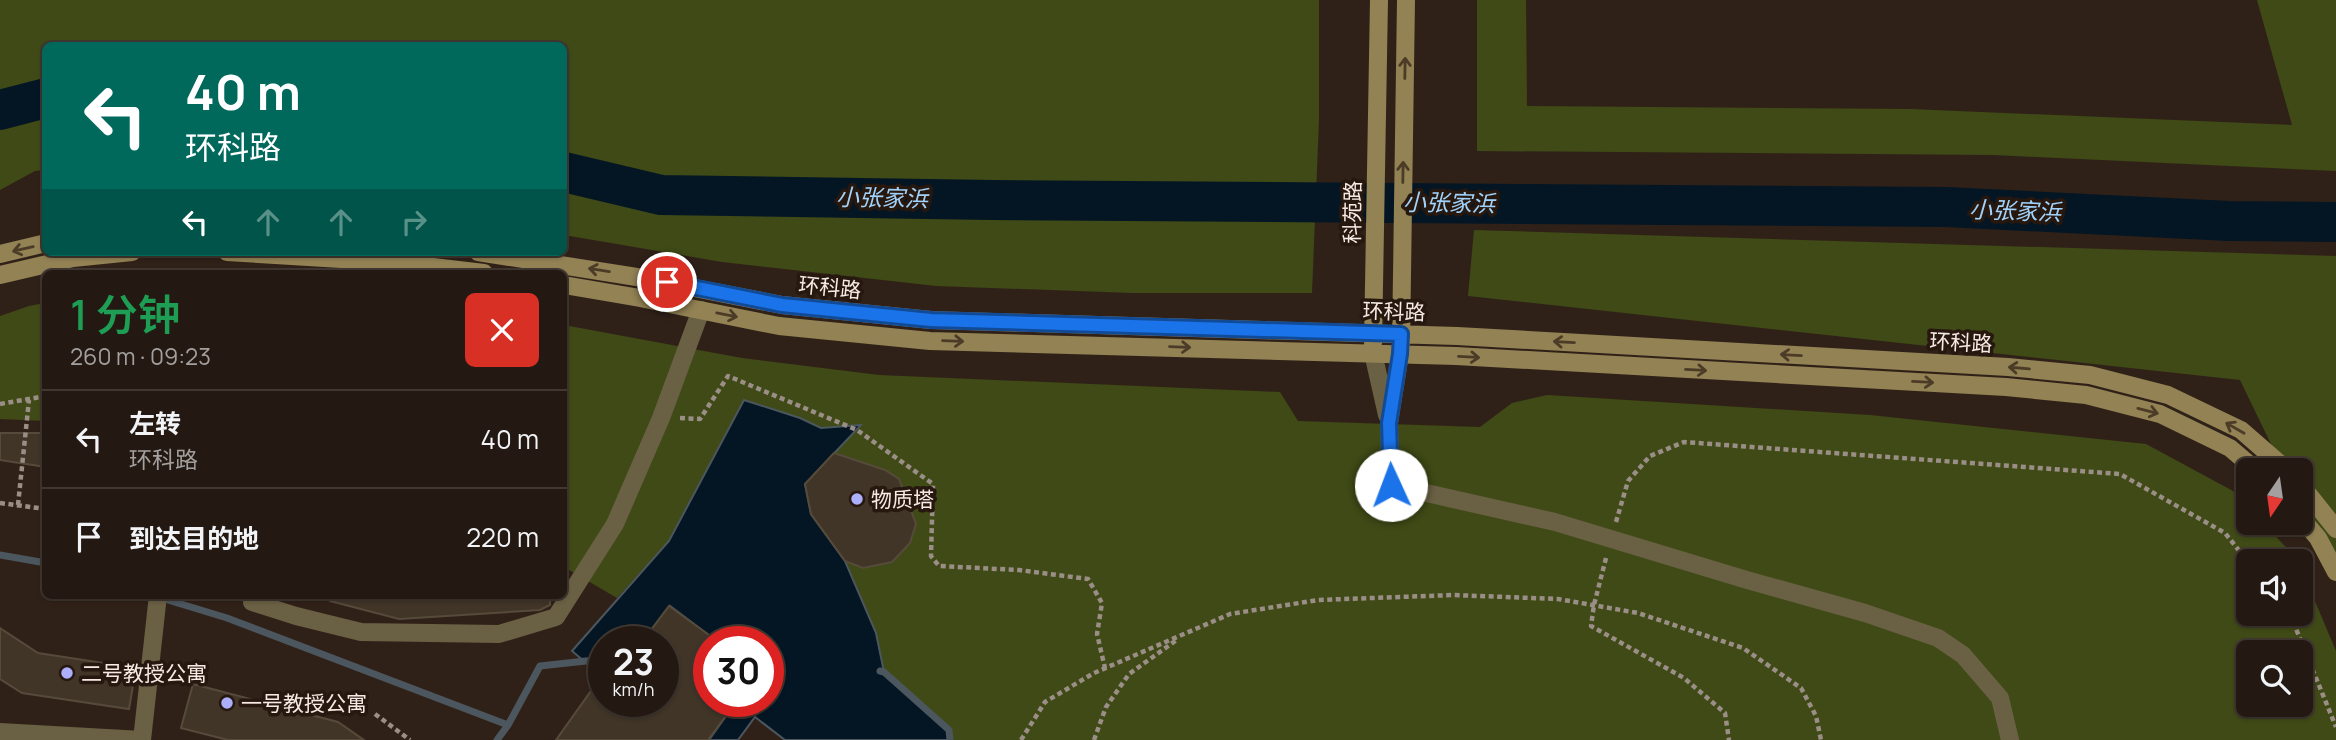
<!DOCTYPE html>
<html lang="zh">
<head>
<meta charset="utf-8">
<style>
  body { margin:0; font-family:Manrope,"Noto Sans SC",sans-serif; background:#302620; color:#f1f3f6; height:100vh; display:flex; flex-direction:column; font-size:26px; white-space:nowrap }
  * { box-sizing:border-box; margin:0 }
  p { font-size:23px; color:#a3a09f }
  .icon { flex:none; width:38px; height:38px; fill:none; stroke:currentColor; stroke-width:2; stroke-linecap:round; stroke-linejoin:round }
  .map { position:relative; flex:1; overflow:hidden }
  .panel { position:absolute; left:42px; top:270px; width:525px; height:329px; display:flex; flex-direction:column; background:#241912; border-radius:10px; box-shadow:0 2px 5px #0004,0 0 0 2px #413832 }
  .panel>* { flex:none }
  .banner { position:absolute; left:42px; top:42px; width:525px; height:214px; border-radius:10px; box-shadow:0 2px 5px #0004,0 0 0 2px #413832; background:#00695c; color:#fff; overflow:hidden }
  .needle { width:46px; rotate:193deg }
  .controls { position:absolute; left:2236px; top:458px; display:grid; gap:14px }
  .controls a { display:grid; place-items:center; width:77px; height:77px; border-radius:10px; background:#241912; box-shadow:0 2px 5px #0004,0 0 0 2px #413832; font-size:35px }
  .speed { position:absolute; left:588px; top:626px; display:flex; gap:14px; font-size:35px; font-weight:700; text-align:center }
  .speed>* { display:grid; place-content:center; width:91px; height:91px; border-radius:50%; background:#241912; box-shadow:0 2px 5px #0004,0 0 0 2px #413832; line-height:1 }
  .speed small { font-size:18px; font-weight:400 }
  .speed .limit { border:10px solid #d22; background:#fff; color:#111 }
  .pin { position:absolute; display:grid; place-items:center; width:60px; height:60px; color:#fff; margin:-30px; border:4px solid #fff; border-radius:50%; box-shadow:0 2px 7px #0007 }
  .me { position:absolute; width:77px; margin:-38px; rotate:358deg; stroke-linejoin:round; filter:drop-shadow(0 0 5px #0008) }
  .turn { display:flex; align-items:center; gap:24px; height:147px; padding:0 28px; font-size:32px }
  .turn .icon { width:91px; height:91px; stroke-width:2.5 }
  .turn b { display:block; font-size:49px; line-height:60px }
  .lanes { display:flex; align-items:center; height:66px; padding:0 28px; background:#0003; justify-content:center; gap:35px; direction:ltr }
  .lanes .off { opacity:.35 }
  .round { display:grid; place-items:center; flex:none; width:74px; height:74px; border-radius:10px; background:#302620 }
  .summary { display:flex; align-items:center; justify-content:space-between; height:119px; padding:0 28px }
  h1 { font-size:42px; font-weight:600; line-height:52px; color:#1e9e55 }
  ul { padding:0; list-style:none }
  li { display:flex; align-items:center; gap:21px; height:98px; padding:0 28px; border-top:2px solid #413832 }
  li div { flex:1 }
  li b { display:block; font-size:26px }
  li em { font-style:normal }
  .map>svg:first-child { display:block }
</style>
</head>
<body>
<div class="map">
<svg width="2336" height="740" viewBox="0 0 2336 740">
  <rect width="100%" height="100%" fill="#302118"/>
  <path fill="#3f4a16" fill-rule="evenodd" d="M 0,0 L 1319,0 L 1319,120 L 1312,293 L 1132,293 L 936,286 L 722,262 L 564,235 L 564,46 L 46,46 L 45,170 L 35,171 L 0,190 Z
    M 1477,0 L 1526,0 L 1527,106 L 1910,109 L 2292,125 L 2257,0 L 2336,0 L 2336,171 L 1993,155 L 1477,151 Z
    M 1474,230 L 2336,256 L 2336,579 L 2301,507 L 2301,471 L 2284,471 L 2240,380 L 1468,296 Z
    M 45,303 L 45,421 L 0,419 L 0,316 L 29,306 Z
    M 564,325 L 742,358 L 879,375 L 1280,392 L 1298,421 L 1480,427 L 1512,403 L 1547,395 L 1870,415 L 2146,444 L 2233,491 L 2249,508 L 2249,523 L 2263,523 L 2297,559 L 2298,562 L 2249,562 L 2249,614 L 2301,614 L 2301,568 L 2336,651 L 2336,740 L 950,740 L 949,730 L 884,672 L 811,514 L 805,484 L 860,425 L 821,428 L 800,418 L 744,400 L 669,541 L 617,598 L 564,567 ZM 2249,653 L 2301,653 L 2301,705 L 2249,705 Z"/>
  <path fill="#041624" stroke="#4c565e" stroke-width="2" d="M 744,400 L 800,418 L 821,428 L 861,425 L 805,484 L 811,514 L 845,561 L 876,633 L 884,672 L 949,730 L 950,740 L 785,740 L 755,717 L 738,740 L 709,740 L 736,702 L 768,702 L 768,642 L 718,642 L 670,606 L 642,642 L 604,642 L 604,678 L 572,651 L 669,541 Z"/>
  <g fill="none" stroke-linecap="round" stroke-linejoin="round">
    <path stroke="#4c565e" stroke-width="7" d="M 0,555 L 46,563
      M 158,597 L 227,618 L 508,725 L 540,666 L 604,659
      M 880,671 L 884,672 L 949,730 L 950,740
      M 497,740 L 508,725"/>
    <path stroke="#041624" stroke-width="40" d="M 0,110 L 46,98
      M 564,172 L 661,195 L 993,200 L 1946,207 L 2229,221 L 2336,222"/>
  </g>
  <path fill="#403527" stroke="#564b3b" stroke-width="2" d="M 0,433 L 46,433 L 46,467 L 0,460 Z
    M 834,453 L 885,470 L 899,479 L 916,524 L 910,543 L 892,562 L 863,568 L 845,561 L 811,514 L 805,484 Z
    M 331,595 L 550,595 L 550,605 L 540,610 L 399,619 L 330,601 Z
    M 669,606 L 709,635 L 709,702 L 736,702 L 708,740 L 556,740 L 593,688 L 604,695 L 604,702 L 663,702 L 663,642 L 642,642 Z
    M 0,628 L 38,653 L 136,668 L 129,709 L 22,693 L 0,679 Z
    M 193,684 L 338,722 L 364,740 L 228,740 L 181,728 Z"/>
  <g fill="none" stroke-linecap="round" stroke-linejoin="round">
    <path stroke="#9a8e86" stroke-width="4.5" stroke-dasharray="5 3.5" stroke-linecap="butt" d="M 0,404 L 46,396
      M 680,418 L 700,419 L 728,376 L 857,430 L 933,484 L 931,556 L 939,566 L 1019,570 L 1088,579 L 1102,603 L 1097,634 L 1105,668
      M 0,503 L 46,509
      M 18,505 L 29,400
      M 1616,522 L 1628,481 L 1650,456 L 1684,442 L 2120,474 L 2225,533 L 2249,563
      M 1606,558 L 1594,605 L 1591,626 L 1684,678 L 1725,713 L 1729,740
      M 2290,614 L 2336,727
      M 375,714 L 410,740
      M 1021,740 L 1045,702 L 1094,673 L 1230,614 L 1318,600 L 1453,595 L 1558,599 L 1638,613 L 1743,648 L 1801,688 L 1816,716 L 1821,740
      M 1094,740 L 1106,707 L 1129,674 L 1178,639"/>
    <path stroke="#6a6044" stroke-width="18" d="M 1373,353 L 1387,415
      M 1400,354 L 1389,423 L 1391,485 L 1555,522 L 1747,580 L 1865,613 L 1938,638 L 1963,655 L 2000,698 L 2010,740
      M 252,602 L 296,616 L 361,632 L 499,634 L 556,617 L 615,524 L 661,418 L 701,310
      M 0,732 L 142,740
      M 142,740 L 158,595"/>
    <path stroke="#928254" stroke-width="18" d="M 227,252 L 391,262 L 484,273
      M 478,252 L 643,278 L 782,305 L 931,320 L 1457,336 L 2008,367 L 2090,375 L 2168,395 L 2241,430 L 2288,471
      M 0,254 L 46,243
      M 0,275 L 73,258 L 132,252
      M 564,285 L 640,298 L 779,326 L 930,341 L 1456,356 L 2006,387 L 2086,395 L 2160,414 L 2230,448 L 2257,471
      M 1373,343 L 1379,0
      M 1401,343 L 1406,0
      M 2301,485 L 2336,529
      M 2301,518 L 2318,538 L 2336,572"/>
  </g>
  <defs><path id="oneway-shaft" d="M-6 0H5M1.5-3L5.5 0L1.5 3" fill="none" stroke-width="1.6" stroke-linecap="round" stroke-linejoin="round" transform="scale(1.75)"/></defs>
  <g stroke="#4c3c27">
    <use href="#oneway-shaft" transform="translate(1405 68) rotate(-89)"/>
    <use href="#oneway-shaft" transform="translate(1403 172) rotate(-89)"/>
    <use href="#oneway-shaft" transform="translate(23 249) rotate(167)"/>
    <use href="#oneway-shaft" transform="translate(599 270) rotate(-171)"/>
    <use href="#oneway-shaft" transform="translate(727 315) rotate(11)"/>
    <use href="#oneway-shaft" transform="translate(953 341) rotate(2)"/>
    <use href="#oneway-shaft" transform="translate(1564 342) rotate(-177)"/>
    <use href="#oneway-shaft" transform="translate(1180 347) rotate(2)"/>
    <use href="#oneway-shaft" transform="translate(1791 355) rotate(-177)"/>
    <use href="#oneway-shaft" transform="translate(1469 357) rotate(3)"/>
    <use href="#oneway-shaft" transform="translate(2019 368) rotate(-175)"/>
    <use href="#oneway-shaft" transform="translate(1696 370) rotate(3)"/>
    <use href="#oneway-shaft" transform="translate(1923 382) rotate(3)"/>
    <use href="#oneway-shaft" transform="translate(2148 411) rotate(14)"/>
    <use href="#oneway-shaft" transform="translate(2235 428) rotate(-150)"/>
  </g>
  <g fill="none" stroke-linecap="round" stroke-linejoin="round">
    <defs>
      <path id="route" d="M 667,282 L 782,305 L 931,320 L 1401,334 L 1400,354 L 1389,423 L 1391,485"/>
    </defs>
    <use href="#route" stroke="#114b97" stroke-width="18"/>
    <use href="#route" stroke="#1a73e8" stroke-width="12"/>
  </g>
  <g fill="#acaffb" stroke="#26170f" stroke-width="2.5">
    <circle cx="857" cy="499" r="7"/>
    <circle cx="67" cy="673" r="7"/>
    <circle cx="227" cy="703" r="7"/>
  </g>
  <g text-anchor="middle" dominant-baseline="central" stroke-width="7" stroke-linejoin="round" paint-order="stroke">
    <g font-size="21" fill="#f5eae4" stroke="#26170f">
      <text transform="translate(1352 212) rotate(-89)">科苑路</text>
      <text transform="translate(830 287) rotate(6)">环科路</text>
      <text transform="translate(1394 311) rotate(2)">环科路</text>
      <text transform="translate(1961 342) rotate(3)">环科路</text>
    </g>
    <g font-size="21" fill="#f5eae4" stroke="#26170f" text-anchor="start">
      <text x="871" y="499">物质塔</text>
      <text x="81" y="673">二号教授公寓</text>
      <text x="241" y="703">一号教授公寓</text>
    </g>
    <g font-size="23" font-style="italic" fill="#a1d2fa" stroke="#26170f">
      <text transform="translate(882 197) rotate(1)">小张家浜</text>
      <text transform="translate(1449 202) rotate(1)">小张家浜</text>
      <text transform="translate(2015 210) rotate(2)">小张家浜</text>
    </g>
  </g>
</svg>
<div class="controls">
<a><svg class="needle" viewBox="-14 -14 28 28"><path d="M0-13l5 13h-10z" fill="#e53935"/><path d="M0 13l5-13h-10z" fill="#a3a09f"/></svg></a>
<a><svg class="icon" aria-label="sound" viewBox="0 0 24 24"><path d="M4 9h4l5-4v14l-5-4H4zM17 9q2 3 0 6"/></svg></a>
<a><svg class="icon" aria-label="search" viewBox="0 0 24 24"><circle cx="10" cy="10" r="6"/><path d="M15 15l6 6"/></svg></a>
</div>
<div class="speed"><div>23<small>km/h</small></div><div class="limit">30</div></div>
<div class="pin" style="left:667px;top:282px;background:#d93025"><svg class="icon" aria-label="arrive" viewBox="0 0 24 24"><path d="M6 21V4h12l-3 4 3 4H6"/></svg></div>
<svg class="me" style="left:1391px;top:485px" viewBox="-20 -20 40 40"><circle r="19" fill="#fff"/><path d="M0-13L10 11 0 6-10 11z" fill="#1a73e8"/></svg>
<div class="banner">
<div class="turn"><svg class="icon" aria-label="left" viewBox="0 0 24 24"><path d="M17 20v-9H6M10 6l-5 5 5 5"/></svg><div><b>40 m</b>环科路</div></div>
<div class="lanes"><svg class="icon" aria-label="left" viewBox="0 0 24 24"><path d="M17 20v-9H6M10 6l-5 5 5 5"/></svg><svg class="icon off" aria-label="ahead" viewBox="0 0 24 24"><path d="M12 20V5M6 11l6-6 6 6"/></svg><svg class="icon off" aria-label="ahead" viewBox="0 0 24 24"><path d="M12 20V5M6 11l6-6 6 6"/></svg><svg class="icon off" aria-label="right" viewBox="0 0 24 24"><path d="M7 20v-9h11M14 6l5 5-5 5"/></svg></div>
</div>
<section class="panel">
<div class="summary"><div><h1>1 分钟</h1><p>260 m · 09:23</p></div><a class="round" style="background:#d93025;color:#fff"><svg class="icon" aria-label="close" viewBox="0 0 24 24"><path d="M6 6l12 12M18 6L6 18"/></svg></a></div>
<ul>
<li><svg class="icon" aria-label="left" viewBox="0 0 24 24"><path d="M17 20v-9H6M10 6l-5 5 5 5"/></svg><div><b>左转</b><p>环科路</p></div><em>40 m</em></li>
<li><svg class="icon" aria-label="arrive" viewBox="0 0 24 24"><path d="M6 21V4h12l-3 4 3 4H6"/></svg><div><b>到达目的地</b></div><em>220 m</em></li>
</ul>
</section>
</div>
</body>
</html>
